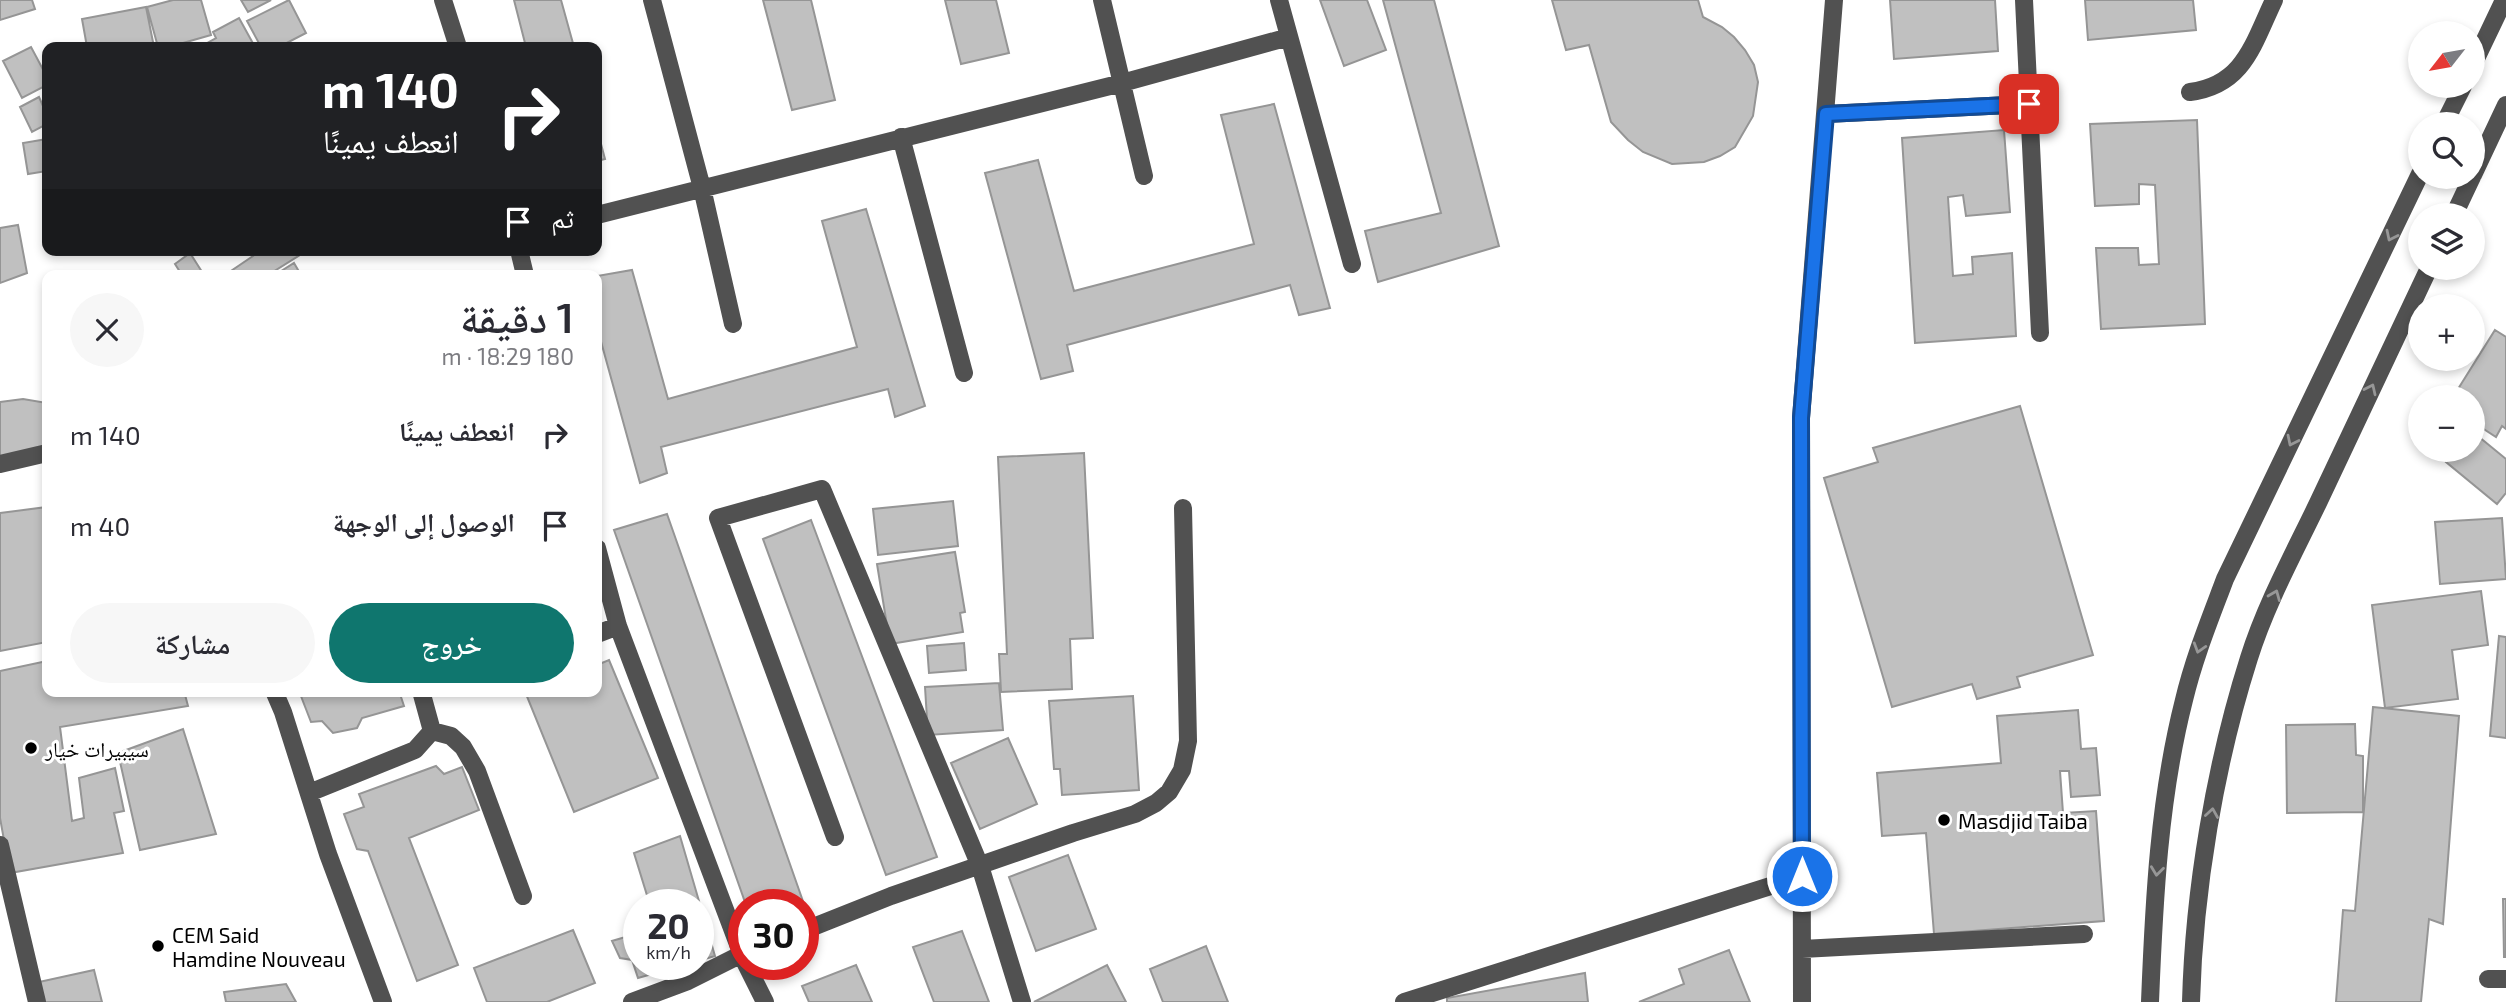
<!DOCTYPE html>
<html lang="ar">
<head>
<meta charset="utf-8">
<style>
  body { margin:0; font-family:"Exo 2","Noto Naskh Arabic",sans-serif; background:#f7f7f7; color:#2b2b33; direction:rtl; height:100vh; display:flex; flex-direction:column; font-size:26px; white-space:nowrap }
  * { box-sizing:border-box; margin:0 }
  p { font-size:23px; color:#7c7c81 }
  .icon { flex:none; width:38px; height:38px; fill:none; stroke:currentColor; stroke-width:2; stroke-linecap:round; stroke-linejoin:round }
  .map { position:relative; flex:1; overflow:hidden; direction:ltr }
  .side { position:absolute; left:42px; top:270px; width:560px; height:427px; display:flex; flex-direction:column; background:#fff; border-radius:14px; box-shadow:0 4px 10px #0003; direction:rtl }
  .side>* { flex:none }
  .banner { position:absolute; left:42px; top:42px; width:560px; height:214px; border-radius:14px; box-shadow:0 4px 10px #0003; direction:rtl; background:#202124; color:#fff; overflow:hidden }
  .needle { width:46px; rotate:239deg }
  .buttons { position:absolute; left:2408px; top:21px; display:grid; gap:14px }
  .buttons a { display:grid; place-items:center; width:77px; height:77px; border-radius:50%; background:#fff; box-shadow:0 4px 10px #0003; font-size:35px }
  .speed { position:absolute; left:623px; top:889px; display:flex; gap:14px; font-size:35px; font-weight:700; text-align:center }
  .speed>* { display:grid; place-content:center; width:91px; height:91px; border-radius:50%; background:#fff; box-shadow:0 4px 10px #0003; line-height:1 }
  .speed small { font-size:18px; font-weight:400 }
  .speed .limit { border:10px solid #d22; background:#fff; color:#111 }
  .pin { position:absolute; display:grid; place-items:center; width:60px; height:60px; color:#fff; margin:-30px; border-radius:14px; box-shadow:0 4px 10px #0006 }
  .me { position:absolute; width:77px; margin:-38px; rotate:0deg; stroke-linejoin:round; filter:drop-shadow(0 0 5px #0008) }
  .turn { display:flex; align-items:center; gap:24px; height:147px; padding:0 28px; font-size:32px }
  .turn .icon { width:91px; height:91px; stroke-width:2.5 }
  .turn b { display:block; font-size:49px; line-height:60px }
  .then { display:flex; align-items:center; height:66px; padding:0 28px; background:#0003; gap:14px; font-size:26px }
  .round { display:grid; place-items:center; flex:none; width:74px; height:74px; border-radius:37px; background:#f7f7f7 }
  .head { display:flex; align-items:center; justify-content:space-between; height:119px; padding:0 28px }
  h1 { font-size:42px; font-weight:600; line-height:52px }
  .action { display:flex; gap:14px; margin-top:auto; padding:14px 28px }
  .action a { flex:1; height:80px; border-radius:42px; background:#0f766e; color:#fff; font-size:28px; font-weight:600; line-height:80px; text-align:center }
  .action a+a { background:#f7f7f7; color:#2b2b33 }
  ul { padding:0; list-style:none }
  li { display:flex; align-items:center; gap:21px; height:91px; padding:0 28px }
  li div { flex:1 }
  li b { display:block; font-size:26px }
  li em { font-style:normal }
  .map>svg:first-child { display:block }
</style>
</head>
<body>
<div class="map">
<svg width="2506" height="1002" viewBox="0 0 2506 1002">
  <rect width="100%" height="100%" fill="#fff"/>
  <path fill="#c0c0c0" stroke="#959595" stroke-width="2" d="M 0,0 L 32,0 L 35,9 L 0,20 Z
    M 173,0 L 201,0 L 211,35 L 169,47 L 158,47 L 147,7 Z
    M 241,0 L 271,0 L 248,12 Z
    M 289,0 L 306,33 L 279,47 L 261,47 L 247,21 Z
    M 514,0 L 561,0 L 574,47 L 526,47 Z
    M 763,0 L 811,0 L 835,100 L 792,110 Z
    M 945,0 L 996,0 L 1009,53 L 961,64 Z
    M 1320,0 L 1367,0 L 1386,50 L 1344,66 Z
    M 1383,0 L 1434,0 L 1499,246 L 1378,282 L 1365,231 L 1441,213 Z
    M 1552,0 L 1698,0 L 1703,17 L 1722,27 L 1734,37 L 1745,50 L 1754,65 L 1758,82 L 1753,116 L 1735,147 L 1720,156 L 1704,162 L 1672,164 L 1643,152 L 1628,140 L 1611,122 L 1589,45 L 1566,50 Z
    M 1890,0 L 1995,0 L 1998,51 L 1894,59 Z
    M 2085,0 L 2193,0 L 2196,30 L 2088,40 Z
    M 146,7 L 154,47 L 87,47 L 82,19 Z
    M 239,18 L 255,47 L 200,47 L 216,38 L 213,32 Z
    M 31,47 L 47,77 L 47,85 L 22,98 L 3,61 Z
    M 39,97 L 47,115 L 47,124 L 32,132 L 20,107 Z
    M 1274,104 L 1330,308 L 1299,315 L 1290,285 L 1067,345 L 1073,371 L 1041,379 L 985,173 L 1038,160 L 1074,291 L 1254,244 L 1221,115 Z
    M 2197,120 L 2205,324 L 2101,329 L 2096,248 L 2138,248 L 2139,265 L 2159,264 L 2155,185 L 2139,184 L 2139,204 L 2095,206 L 2090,124 Z
    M 597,129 L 605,159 L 597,161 Z
    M 2004,130 L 2010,212 L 1966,216 L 1963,195 L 1948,197 L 1953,276 L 1973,274 L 1972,257 L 2012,253 L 2016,336 L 1915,343 L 1902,138 Z
    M 47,139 L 47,171 L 28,174 L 23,143 Z
    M 866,209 L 925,406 L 895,417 L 888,389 L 661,447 L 667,473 L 640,483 L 597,327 L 597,276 L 632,270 L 668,399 L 857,347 L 822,221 Z
    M 18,225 L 27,273 L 0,283 L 0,228 Z
    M 249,250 L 308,250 L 268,275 L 225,275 L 253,256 Z
    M 190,253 L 204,275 L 182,275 L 175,264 Z
    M 294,263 L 301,275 L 275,275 Z
    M 2495,330 L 2506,337 L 2506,429 L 2502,426 L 2496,437 L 2473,422 L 2473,397 L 2453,397 Z
    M 23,399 L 47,403 L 47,452 L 0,459 L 0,402 Z
    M 2020,406 L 2093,655 L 2017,677 L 2020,687 L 1977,699 L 1972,684 L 1892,707 L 1824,478 L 1878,462 L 1873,448 Z
    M 2473,432 L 2506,459 L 2506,493 L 2497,504 L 2446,462 L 2456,450 L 2473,450 Z
    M 1084,453 L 1093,638 L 1070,639 L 1072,689 L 1001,692 L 999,654 L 1007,654 L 998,457 Z
    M 953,501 L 958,546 L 878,555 L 873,509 Z
    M 47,507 L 47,642 L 0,651 L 0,513 Z
    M 667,514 L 805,907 L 803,905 L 746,905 L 614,530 Z
    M 2502,518 L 2506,579 L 2440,584 L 2435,522 Z
    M 811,520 L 937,857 L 886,875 L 763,539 Z
    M 955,552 L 965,612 L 960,613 L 963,632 L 890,644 L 877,564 Z
    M 2481,591 L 2488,645 L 2452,650 L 2458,699 L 2385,708 L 2372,605 Z
    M 2499,636 L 2506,637 L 2506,738 L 2490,736 Z
    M 964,643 L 966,670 L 929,673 L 927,646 Z
    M 609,660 L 658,778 L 574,812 L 526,694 L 533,691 L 597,691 L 597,665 Z
    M 47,661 L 47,691 L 184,691 L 188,706 L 60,727 L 72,821 L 84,818 L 79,778 L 115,768 L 124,811 L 114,813 L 123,853 L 10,873 L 0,818 L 0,671 Z
    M 999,683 L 1003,730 L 928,735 L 925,687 Z
    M 299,691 L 399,691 L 404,706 L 362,718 L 357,728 L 333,733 L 322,721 L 311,722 Z
    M 1133,696 L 1139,790 L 1062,795 L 1060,769 L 1054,769 L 1049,701 Z
    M 2373,707 L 2459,716 L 2443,924 L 2429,919 L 2421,1002 L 2336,1002 L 2343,910 L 2355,911 Z
    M 2078,710 L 2081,749 L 2096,748 L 2100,795 L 2071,797 L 2069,771 L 2060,771 L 2063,813 L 2096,811 L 2104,921 L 1934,934 L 1926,833 L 1882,836 L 1877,773 L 2001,763 L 1997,716 Z
    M 2355,724 L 2356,755 L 2363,756 L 2363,812 L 2287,813 L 2286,725 Z
    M 183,729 L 216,834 L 140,850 L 118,753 Z
    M 1008,738 L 1037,804 L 980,829 L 951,763 Z
    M 436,766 L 444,774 L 462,767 L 479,810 L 409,838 L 458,965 L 417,981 L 368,851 L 357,849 L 344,814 L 364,807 L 359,794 Z
    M 680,836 L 715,956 L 698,961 L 698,905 L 650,905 L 634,853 Z
    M 1068,855 L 1096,929 L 1036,951 L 1009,877 Z
    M 2503,899 L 2506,899 L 2506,957 L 2504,957 Z
    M 573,930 L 595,983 L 547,1002 L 487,1002 L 474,968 Z
    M 962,931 L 989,1002 L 934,1002 L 913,947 Z
    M 639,933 L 639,964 L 687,964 L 638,978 L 632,960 L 620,958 L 612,941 Z
    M 1206,946 L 1228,1002 L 1163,1002 L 1150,969 Z
    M 1729,950 L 1750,1002 L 1639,1002 L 1684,984 L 1679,969 Z
    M 856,965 L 872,1002 L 809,1002 L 802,986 Z
    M 1107,965 L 1126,1002 L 1034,1002 Z
    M 94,970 L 102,1002 L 43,1002 L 39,982 Z
    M 1585,973 L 1588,1002 L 1447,1002 L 1447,998 Z
    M 286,984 L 296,1002 L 226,1002 L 224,992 Z"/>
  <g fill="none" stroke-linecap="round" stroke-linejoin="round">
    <path stroke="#515151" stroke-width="18" d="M 443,0 L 458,47
      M 652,0 L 702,188 L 733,324
      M 1102,0 L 1144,176
      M 1279,0 L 1352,264
      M 2024,0 L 2040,333
      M 2473,65 L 2504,0
      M 2190,92 C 2244,85 2253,44 2274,0
      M 1826,114 L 2029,104
      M 2444,124 L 2463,86
      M 901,137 L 964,373
      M 2473,175 L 2506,105
      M 597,215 L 1122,83 L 1289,37
      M 2454,215 L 2472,177
      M 519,250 L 525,275
      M 0,464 L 47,453
      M 597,548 L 618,626 L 744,960
      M 597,634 L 618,626
      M 274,691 L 283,712 L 328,854 L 383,1002
      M 432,731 L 451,736 L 463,747 L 477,771 L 523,896
      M 309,793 L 415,750 L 432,731 L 421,691
      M 835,837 L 718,518 L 822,489 L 980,866 L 1022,1002
      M 0,845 L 37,1002
      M 803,931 L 891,896 L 1073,833 L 1135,814 L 1156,803 L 1169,792 L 1182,770 L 1188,741 L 1183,508
      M 1802,949 L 2084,934
      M 746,964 L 765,1002
      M 2488,979 L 2506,979
      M 632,1002 L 688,981 L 744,953
      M 1404,1002 L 1802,876
      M 1802,1002 L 1801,418 L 1834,0
      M 2150,1002 C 2154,901 2159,798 2184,700 C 2194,658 2210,619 2225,579 L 2420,174
      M 2191,1002 C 2194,890 2215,765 2249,658 C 2266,604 2294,553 2318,503 C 2355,424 2392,346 2429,268"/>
  </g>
  <defs><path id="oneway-chevron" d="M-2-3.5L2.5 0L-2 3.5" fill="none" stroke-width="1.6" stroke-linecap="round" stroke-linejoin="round" transform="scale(1.75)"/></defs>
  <g stroke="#979797">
    <use href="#oneway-chevron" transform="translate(2391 236) rotate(116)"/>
    <use href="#oneway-chevron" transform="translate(2371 389) rotate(-65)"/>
    <use href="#oneway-chevron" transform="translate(2292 441) rotate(116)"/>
    <use href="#oneway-chevron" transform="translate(2275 595) rotate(-68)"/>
    <use href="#oneway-chevron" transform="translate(2199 648) rotate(107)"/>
    <use href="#oneway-chevron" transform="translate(2212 813) rotate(-81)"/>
    <use href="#oneway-chevron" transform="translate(2157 871) rotate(97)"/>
  </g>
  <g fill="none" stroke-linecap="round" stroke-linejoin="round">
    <defs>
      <path id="route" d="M 1802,876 L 1801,418 L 1826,114 L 2029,104"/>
    </defs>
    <use href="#route" stroke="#114b97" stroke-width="18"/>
    <use href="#route" stroke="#1a73e8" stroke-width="12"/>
  </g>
  <g fill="#000" stroke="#fff" stroke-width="2.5">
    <circle cx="31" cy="748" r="7"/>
    <circle cx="1944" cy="820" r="7"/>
    <circle cx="158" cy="946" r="7"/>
  </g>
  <g text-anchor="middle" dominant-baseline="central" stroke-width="6" stroke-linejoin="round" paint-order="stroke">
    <g font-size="21" fill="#000" stroke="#fff" text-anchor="start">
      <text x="45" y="748">سيبيرات خيار</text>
      <text x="1958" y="820">Masdjid Taiba</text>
      <text x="172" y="934">CEM Said<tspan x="172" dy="24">Hamdine Nouveau</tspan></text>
    </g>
  </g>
</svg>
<div class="buttons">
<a><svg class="needle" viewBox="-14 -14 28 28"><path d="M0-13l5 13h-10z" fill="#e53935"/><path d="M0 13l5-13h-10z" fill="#7c7c81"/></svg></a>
<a><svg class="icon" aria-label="search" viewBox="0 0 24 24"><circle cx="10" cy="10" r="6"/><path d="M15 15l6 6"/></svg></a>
<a><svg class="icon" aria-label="layers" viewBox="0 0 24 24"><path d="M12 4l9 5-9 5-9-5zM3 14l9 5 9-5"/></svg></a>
<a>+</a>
<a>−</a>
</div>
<div class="speed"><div>20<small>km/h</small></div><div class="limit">30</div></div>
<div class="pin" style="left:2029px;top:104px;background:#d93025"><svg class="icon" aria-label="arrive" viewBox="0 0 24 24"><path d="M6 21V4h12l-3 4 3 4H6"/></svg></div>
<svg class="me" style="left:1802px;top:876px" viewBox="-20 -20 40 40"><circle r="17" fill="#1a73e8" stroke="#fff" stroke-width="3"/><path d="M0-11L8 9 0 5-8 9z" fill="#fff"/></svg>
<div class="banner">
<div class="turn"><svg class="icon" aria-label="right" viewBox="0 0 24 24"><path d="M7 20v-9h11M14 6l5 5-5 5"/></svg><div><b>140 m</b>انعطف يمينًا</div></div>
<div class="then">ثم<svg class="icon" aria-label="arrive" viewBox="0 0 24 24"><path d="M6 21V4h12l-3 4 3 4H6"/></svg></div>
</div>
<section class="side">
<div class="head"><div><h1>1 دقيقة</h1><p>180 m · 18:29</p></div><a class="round"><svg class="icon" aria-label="close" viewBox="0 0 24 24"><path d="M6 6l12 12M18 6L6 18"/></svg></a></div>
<ul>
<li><svg class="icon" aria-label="right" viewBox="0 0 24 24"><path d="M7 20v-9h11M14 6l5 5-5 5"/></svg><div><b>انعطف يمينًا</b></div><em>140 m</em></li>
<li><svg class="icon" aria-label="arrive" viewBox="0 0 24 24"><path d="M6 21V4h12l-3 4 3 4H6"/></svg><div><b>الوصول إلى الوجهة</b></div><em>40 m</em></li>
</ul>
<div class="action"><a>خروج</a><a>مشاركة</a></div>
</section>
</div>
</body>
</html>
